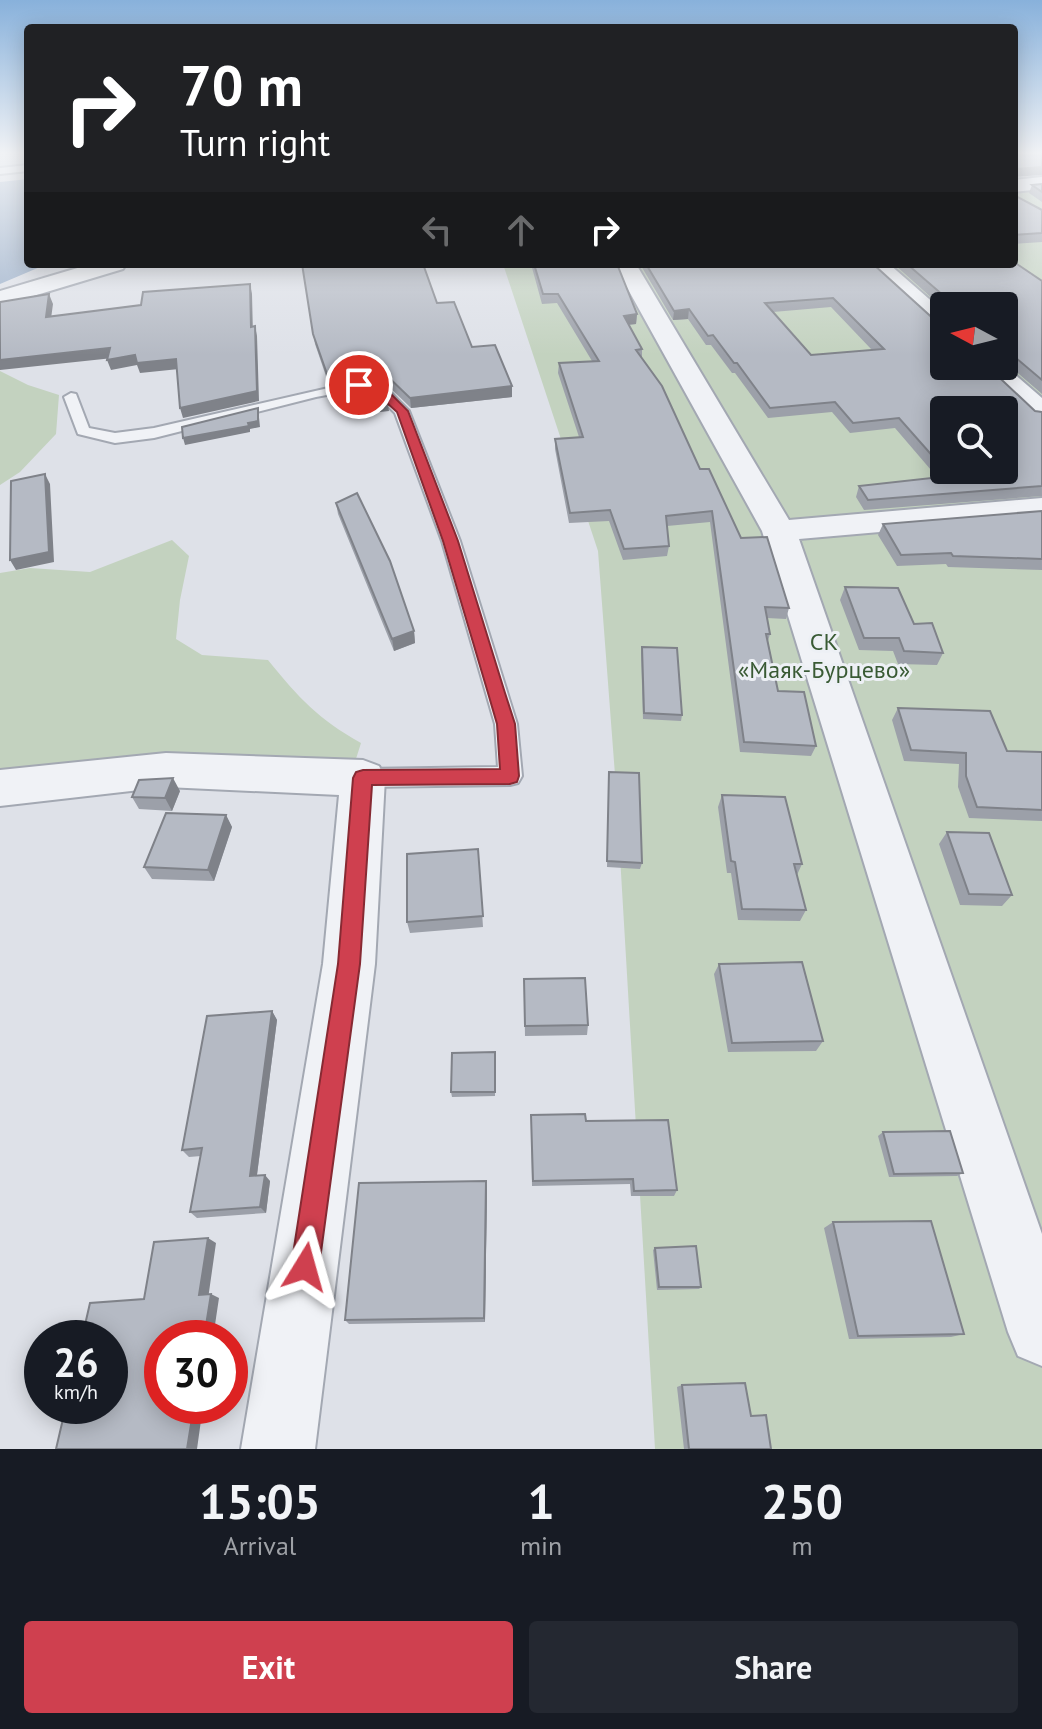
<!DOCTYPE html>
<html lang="en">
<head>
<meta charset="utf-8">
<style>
  body { margin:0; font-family:"PT Sans",sans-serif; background:#242831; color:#f1f3f6; height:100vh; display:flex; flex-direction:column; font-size:30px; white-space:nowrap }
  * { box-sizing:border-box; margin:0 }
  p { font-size:26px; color:#9ea1a6 }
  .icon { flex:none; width:44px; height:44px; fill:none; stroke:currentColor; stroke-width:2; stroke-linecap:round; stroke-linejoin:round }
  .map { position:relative; height:1449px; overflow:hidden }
  .details { display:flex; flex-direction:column; background:#171b24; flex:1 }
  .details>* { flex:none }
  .banner { position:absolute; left:24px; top:24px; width:994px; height:244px; border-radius:8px; box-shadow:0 4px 20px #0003; background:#202124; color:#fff; overflow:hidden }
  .needle { width:52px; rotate:277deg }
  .fabs { position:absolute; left:930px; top:292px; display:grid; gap:16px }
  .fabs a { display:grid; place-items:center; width:88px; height:88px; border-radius:8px; background:#171b24; box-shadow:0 4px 20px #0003; font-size:40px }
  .speed { position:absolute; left:24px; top:1320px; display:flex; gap:16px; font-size:40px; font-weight:700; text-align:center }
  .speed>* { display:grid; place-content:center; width:104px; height:104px; border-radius:50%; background:#171b24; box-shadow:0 4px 20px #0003; line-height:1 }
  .speed small { font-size:20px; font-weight:400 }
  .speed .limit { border:12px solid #d22; background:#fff; color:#111 }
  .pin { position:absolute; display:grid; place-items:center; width:68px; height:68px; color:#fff; margin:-34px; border:4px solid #fff; border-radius:50%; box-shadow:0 2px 8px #0007 }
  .me { position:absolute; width:88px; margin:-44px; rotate:8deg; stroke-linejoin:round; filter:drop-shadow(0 0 6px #0008) }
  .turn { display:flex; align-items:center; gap:28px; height:168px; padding:0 24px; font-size:36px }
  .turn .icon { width:104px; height:104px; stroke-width:2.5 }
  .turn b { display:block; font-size:56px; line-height:68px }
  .lanes { display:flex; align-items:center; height:76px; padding:0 24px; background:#0003; justify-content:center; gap:40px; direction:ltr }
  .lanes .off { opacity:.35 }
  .eta { display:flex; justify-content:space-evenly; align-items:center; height:136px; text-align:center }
  .eta b { font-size:48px; font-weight:700; line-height:56px }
  .action { display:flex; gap:16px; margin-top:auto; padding:16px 24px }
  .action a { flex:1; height:92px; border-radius:8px; background:#cf404f; color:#fff; font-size:32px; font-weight:700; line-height:92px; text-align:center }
  .action a+a { background:#242831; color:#f1f3f6 }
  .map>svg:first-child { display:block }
</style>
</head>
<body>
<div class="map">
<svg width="1042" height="1449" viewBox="0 0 1042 1449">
  <rect width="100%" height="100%" fill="#dee1e8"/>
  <path fill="#c3d2bf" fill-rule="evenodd" d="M 1042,189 L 1042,1449 L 655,1449 L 616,788 L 598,551 L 503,264 L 1014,264 L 1014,192 ZM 944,306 L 1004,306 L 1004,366 L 944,366 ZM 944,410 L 1004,410 L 1004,470 L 944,470 Z
    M 0,371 L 28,385 L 59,395 L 56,434 L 20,472 L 0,485 Z
    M 172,540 L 189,556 L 180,600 L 176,639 L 202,655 L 268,660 C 299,698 318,719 361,743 L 355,762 L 0,779 L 0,573 L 30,568 L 90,572 Z"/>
  <path fill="#98adc8" d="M 28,179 L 28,264 L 47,264 L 0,284 L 0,182 Z"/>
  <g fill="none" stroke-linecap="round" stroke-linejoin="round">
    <defs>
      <path id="service" d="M 28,165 L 28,171 L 0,174 L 0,168 Z
        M 359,381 L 384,386 L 409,411 L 460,541 L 517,724 L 522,776 L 518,783 L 510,785 L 363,787 L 355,785 L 351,778 L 355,771 L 363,769 L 498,767 L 495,724 L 442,541 L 395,413 L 374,392 L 359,389 L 316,397 L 154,438 L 115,443 L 78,434 L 64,397 L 71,393 L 76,394 L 89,428 L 115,433 L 154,428 Z"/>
      <path id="minor" d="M 614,264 L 636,264 L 789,520 L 1042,498 L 1042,518 L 799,539 L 1042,1234 L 1042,1366 L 1018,1356 L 1008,1332 L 762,531 Z
        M 865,264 L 889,264 L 944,312 L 944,332 L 935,330 Z
        M 1004,365 L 1042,398 L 1042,422 L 1032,419 L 976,366 Z
        M 166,753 L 363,760 L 379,766 L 385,778 L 375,964 L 315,1449 L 241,1449 L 323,964 L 339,795 L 166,787 L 0,806 L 0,770 Z"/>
      <path id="tertiary" d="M 1042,177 L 1042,189 L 1014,192 L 1014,180 Z
        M 91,264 L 126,264 L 123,269 L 0,306 L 0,291 Z"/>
    </defs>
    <use href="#service" stroke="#a3a8b2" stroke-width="4"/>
    <use href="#minor" stroke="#a3a8b2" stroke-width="4"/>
    <use href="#tertiary" stroke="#a3a8b2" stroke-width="4"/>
    <use href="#service" fill="#f0f2f6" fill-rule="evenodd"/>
    <use href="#minor" fill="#f0f2f6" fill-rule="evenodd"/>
    <use href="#tertiary" fill="#f0f2f6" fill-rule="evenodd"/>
  </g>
  <path fill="#9ca0a9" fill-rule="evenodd" d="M 1014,152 L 1016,177 L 1014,195 L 1042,210 L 1042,242 L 1014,244 Z
    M 1042,184 L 1042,202 L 1029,193 L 1032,185 Z
    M 302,264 L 437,303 L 472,347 L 512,386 L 512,397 L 411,408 L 385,383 L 358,378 L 329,385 L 315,344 Z
    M 531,264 L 617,264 L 637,314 L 636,324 L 629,325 L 642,349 L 642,358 L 700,469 L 741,538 L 789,608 L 786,619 L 767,618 L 770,634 L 768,641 L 778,691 L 816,746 L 811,756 L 740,752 L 710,522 L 667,526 L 669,546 L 667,556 L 623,560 L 609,521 L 569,523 L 555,449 L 555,439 L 579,437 L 558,373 L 559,363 L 592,361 L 557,303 L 542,304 Z
    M 640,264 L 873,264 L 944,366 L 1035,411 L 1042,412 L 1042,496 L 864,510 L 856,497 L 859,486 L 937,477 L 895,428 L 850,433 L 832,412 L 768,418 L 735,373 L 732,373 L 711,345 L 706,345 L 688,319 L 673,320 ZM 831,307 L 872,350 L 811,355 L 773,312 ZM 944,410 L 1004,470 L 944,470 Z
    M 894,264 L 1014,264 L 1042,281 L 1042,394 L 1006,363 L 1004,363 L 1004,306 L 944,306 L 944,309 Z
    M 336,503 L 414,631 L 415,643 L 394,651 L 338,514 Z
    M 1042,511 L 1042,570 L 948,567 L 946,564 L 897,566 L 878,535 L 883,524 Z
    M 845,587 L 914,624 L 943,653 L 937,665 L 898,664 L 893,651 L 859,650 L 840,600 Z
    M 642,647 L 682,715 L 681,721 L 643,719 L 641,653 Z
    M 898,708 L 1007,751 L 1042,752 L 1042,821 L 969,818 L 958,787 L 959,764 L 904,761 L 892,720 Z
    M 609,772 L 642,863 L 640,869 L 607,867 Z
    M 180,791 L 172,811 L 139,809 L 132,797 Z
    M 722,795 L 802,864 L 797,875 L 806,910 L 800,921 L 738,920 L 731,873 L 727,873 L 718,807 Z
    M 226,815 L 232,827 L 214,881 L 152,879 L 144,867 Z
    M 947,832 L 1012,895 L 1002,906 L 960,905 L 939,844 Z
    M 478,849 L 483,927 L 410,933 L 407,922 Z
    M 719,964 L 823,1041 L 816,1051 L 728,1052 L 714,974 Z
    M 524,979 L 588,1025 L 587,1035 L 525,1036 Z
    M 272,1011 L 277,1020 L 257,1175 L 270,1181 L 266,1213 L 197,1218 L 190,1212 L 201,1156 L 189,1157 L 182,1150 Z
    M 495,1052 L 495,1096 L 452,1097 L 451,1092 Z
    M 531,1115 L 586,1121 L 677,1190 L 674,1196 L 631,1196 L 630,1184 L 532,1186 Z
    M 883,1132 L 963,1173 L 957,1176 L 889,1177 L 878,1136 Z
    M 487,1187 L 485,1322 L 349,1324 L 345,1320 Z
    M 833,1222 L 964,1334 L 951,1337 L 849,1339 L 824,1228 Z
    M 655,1248 L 701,1287 L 699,1289 L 657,1290 L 653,1250 Z
    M 682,1385 L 771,1449 L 684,1449 L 677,1387 Z"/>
  <path fill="#7f8289" d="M 1042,167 L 1042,175 L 1014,177 L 1017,169 Z
    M 250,284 L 252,294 L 253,336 L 251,327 Z
    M 49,294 L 53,304 L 50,326 L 46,317 Z
    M 689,309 L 688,319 L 673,320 L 674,311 Z
    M 637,314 L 636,324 L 623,325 L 624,316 Z
    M 255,326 L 257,336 L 259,401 L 183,418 L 180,408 Z
    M 110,348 L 113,358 L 0,370 L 0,360 Z
    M 135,355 L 176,359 L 179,369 L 140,373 L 137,365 L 111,370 L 107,360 Z
    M 357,368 L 358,378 L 329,385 L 327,374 Z
    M 512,386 L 512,397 L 411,408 L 410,398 Z
    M 375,395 L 376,401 L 337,407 L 336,401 Z
    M 388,405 L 389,411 L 380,412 L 379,406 Z
    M 258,408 L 260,427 L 250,429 L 250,432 L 185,445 L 183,438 L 248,423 Z
    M 45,474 L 50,484 L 54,562 L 16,570 L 10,560 Z
    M 414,631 L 415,643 L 394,651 L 392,639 Z
    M 173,778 L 180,791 L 172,811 L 165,798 Z
    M 226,815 L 232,827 L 214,881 L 208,870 Z
    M 272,1011 L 277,1020 L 256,1182 L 250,1176 Z
    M 265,1175 L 270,1181 L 266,1213 L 260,1207 Z
    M 486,1181 L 487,1187 L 485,1322 L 484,1318 Z
    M 208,1238 L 216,1243 L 208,1299 L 199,1295 Z
    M 211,1294 L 219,1298 L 213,1338 L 204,1338 Z
    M 194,1406 L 203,1406 L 197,1449 L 187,1449 Z"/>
  <path fill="#b5bac4" stroke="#7f8289" stroke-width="2" fill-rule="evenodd" d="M 1014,152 L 1042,152 L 1042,167 L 1017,169 L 1014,195 L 1042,210 L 1042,233 L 1014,235 Z
    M 1042,184 L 1042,192 L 1032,185 Z
    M 1014,262 L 1042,281 L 1042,380 L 1010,353 L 1004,353 L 1004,306 L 950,306 L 951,302 L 907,264 L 1014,264 Z
    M 302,264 L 423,264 L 437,303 L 454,302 L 472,347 L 495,345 L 512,386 L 410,398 L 383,372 L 357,368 L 327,374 L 313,334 Z
    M 534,264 L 617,264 L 637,314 L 624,316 L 642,349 L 636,350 L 662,386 L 700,469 L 709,469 L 741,538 L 767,537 L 789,608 L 765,607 L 770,634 L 766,634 L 778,691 L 804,692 L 816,746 L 744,742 L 712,511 L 666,516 L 669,546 L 624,549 L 610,510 L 570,513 L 555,439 L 583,437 L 559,363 L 599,361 L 558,294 L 543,294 Z
    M 646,264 L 873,264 L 937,322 L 944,324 L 944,366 L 987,366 L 1035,411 L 1042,412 L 1042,486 L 868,500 L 859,486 L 950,476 L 945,470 L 1004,470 L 1004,410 L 944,410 L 944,469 L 899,418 L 853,423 L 835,402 L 770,408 L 737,363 L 734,363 L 713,335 L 708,336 L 689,309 L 674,311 ZM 833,298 L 884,349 L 811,355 L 765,303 Z
    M 250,284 L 251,327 L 255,326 L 257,391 L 180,408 L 176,359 L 137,363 L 135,355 L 107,360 L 110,348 L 0,360 L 0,302 L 49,294 L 46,317 L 141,305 L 143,292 Z
    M 358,386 L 372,389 L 388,405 L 379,406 L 375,395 L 336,401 L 332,391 Z
    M 258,408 L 258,421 L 248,423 L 249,426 L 183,438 L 182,427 Z
    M 45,474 L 49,552 L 10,560 L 11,481 Z
    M 357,493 L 390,561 L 414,631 L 392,639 L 336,503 Z
    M 1042,511 L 1042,559 L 953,556 L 951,553 L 901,555 L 883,524 Z
    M 845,587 L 898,588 L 914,624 L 932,623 L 943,653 L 904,651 L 899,638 L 864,638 Z
    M 642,647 L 677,648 L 682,715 L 644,713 Z
    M 898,708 L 990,711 L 1007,751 L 1042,752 L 1042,810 L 977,807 L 966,776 L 966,753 L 911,750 Z
    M 609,772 L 639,773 L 642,863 L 607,861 Z
    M 173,778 L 165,798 L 132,797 L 139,780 Z
    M 722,795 L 785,797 L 802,864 L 794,864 L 806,910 L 742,909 L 735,862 L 731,861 Z
    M 166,813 L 226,815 L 208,870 L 144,867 Z
    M 947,832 L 989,833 L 1012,895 L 969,894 Z
    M 478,849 L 483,916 L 407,922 L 407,854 Z
    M 802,962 L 823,1041 L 732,1043 L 719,964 Z
    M 585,978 L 588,1025 L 525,1026 L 524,979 Z
    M 272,1011 L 250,1176 L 265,1175 L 260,1207 L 190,1212 L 202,1148 L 182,1150 L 207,1016 Z
    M 495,1052 L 495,1092 L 451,1092 L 452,1053 Z
    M 585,1114 L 586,1121 L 668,1120 L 677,1190 L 634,1191 L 633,1179 L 533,1181 L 531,1115 Z
    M 950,1131 L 963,1173 L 894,1174 L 883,1132 Z
    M 486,1181 L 484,1318 L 345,1320 L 359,1183 Z
    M 931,1221 L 964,1334 L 858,1336 L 833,1222 Z
    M 208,1238 L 199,1295 L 211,1294 L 204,1338 L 162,1338 L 162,1406 L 194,1406 L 187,1449 L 56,1449 L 66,1406 L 110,1406 L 110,1338 L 82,1338 L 90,1303 L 144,1299 L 154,1242 Z
    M 696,1246 L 701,1287 L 659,1287 L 655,1248 Z
    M 745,1383 L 751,1416 L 766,1415 L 771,1449 L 689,1449 L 682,1385 Z"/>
  <linearGradient id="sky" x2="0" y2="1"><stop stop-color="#88b1db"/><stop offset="0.43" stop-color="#f0f2f5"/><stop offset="1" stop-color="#f0f2f5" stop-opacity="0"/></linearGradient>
  <rect width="1042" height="355" fill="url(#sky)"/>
  <path fill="#cf404f" stroke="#872a33" stroke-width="2" d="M 359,382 L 383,386 L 408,411 L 458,541 L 505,693 L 515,724 L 519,776 L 517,782 L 510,784 L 372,785 L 360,964 L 319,1267 L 315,1277 L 305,1281 L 295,1277 L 291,1267 L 338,964 L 353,778 L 356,772 L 363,770 L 500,769 L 497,724 L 488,693 L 443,541 L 397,412 L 375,392 L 355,388 L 355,383 Z"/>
  <g text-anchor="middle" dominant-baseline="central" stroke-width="6" stroke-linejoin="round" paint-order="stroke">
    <g font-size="24" fill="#395a34" stroke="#edf0f5">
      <text x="824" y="641">СК<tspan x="824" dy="28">«Маяк-Бурцево»</tspan></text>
    </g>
  </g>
</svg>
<div class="fabs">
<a><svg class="needle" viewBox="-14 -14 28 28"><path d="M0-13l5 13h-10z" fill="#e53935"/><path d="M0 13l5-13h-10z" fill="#9ea1a6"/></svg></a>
<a><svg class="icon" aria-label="search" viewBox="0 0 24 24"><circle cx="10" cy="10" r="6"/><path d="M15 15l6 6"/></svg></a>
</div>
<div class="speed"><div>26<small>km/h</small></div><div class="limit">30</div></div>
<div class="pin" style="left:359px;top:385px;background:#d93025"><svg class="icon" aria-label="arrive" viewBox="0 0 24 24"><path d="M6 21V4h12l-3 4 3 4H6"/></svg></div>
<svg class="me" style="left:305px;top:1267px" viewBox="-20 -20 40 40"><path d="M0-17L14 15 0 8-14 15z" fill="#cf404f" stroke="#fff" stroke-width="4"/></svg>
<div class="banner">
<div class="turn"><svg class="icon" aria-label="right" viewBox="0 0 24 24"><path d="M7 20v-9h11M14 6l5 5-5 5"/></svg><div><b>70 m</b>Turn right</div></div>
<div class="lanes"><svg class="icon off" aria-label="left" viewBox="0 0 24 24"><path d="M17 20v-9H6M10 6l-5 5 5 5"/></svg><svg class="icon off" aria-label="ahead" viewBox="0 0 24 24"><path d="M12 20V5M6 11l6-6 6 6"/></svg><svg class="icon" aria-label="right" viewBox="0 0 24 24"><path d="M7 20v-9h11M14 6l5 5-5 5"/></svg></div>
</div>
</div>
<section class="details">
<div class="eta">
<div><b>15:05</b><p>Arrival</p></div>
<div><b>1</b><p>min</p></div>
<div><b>250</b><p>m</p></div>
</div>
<div class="action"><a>Exit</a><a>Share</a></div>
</section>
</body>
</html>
